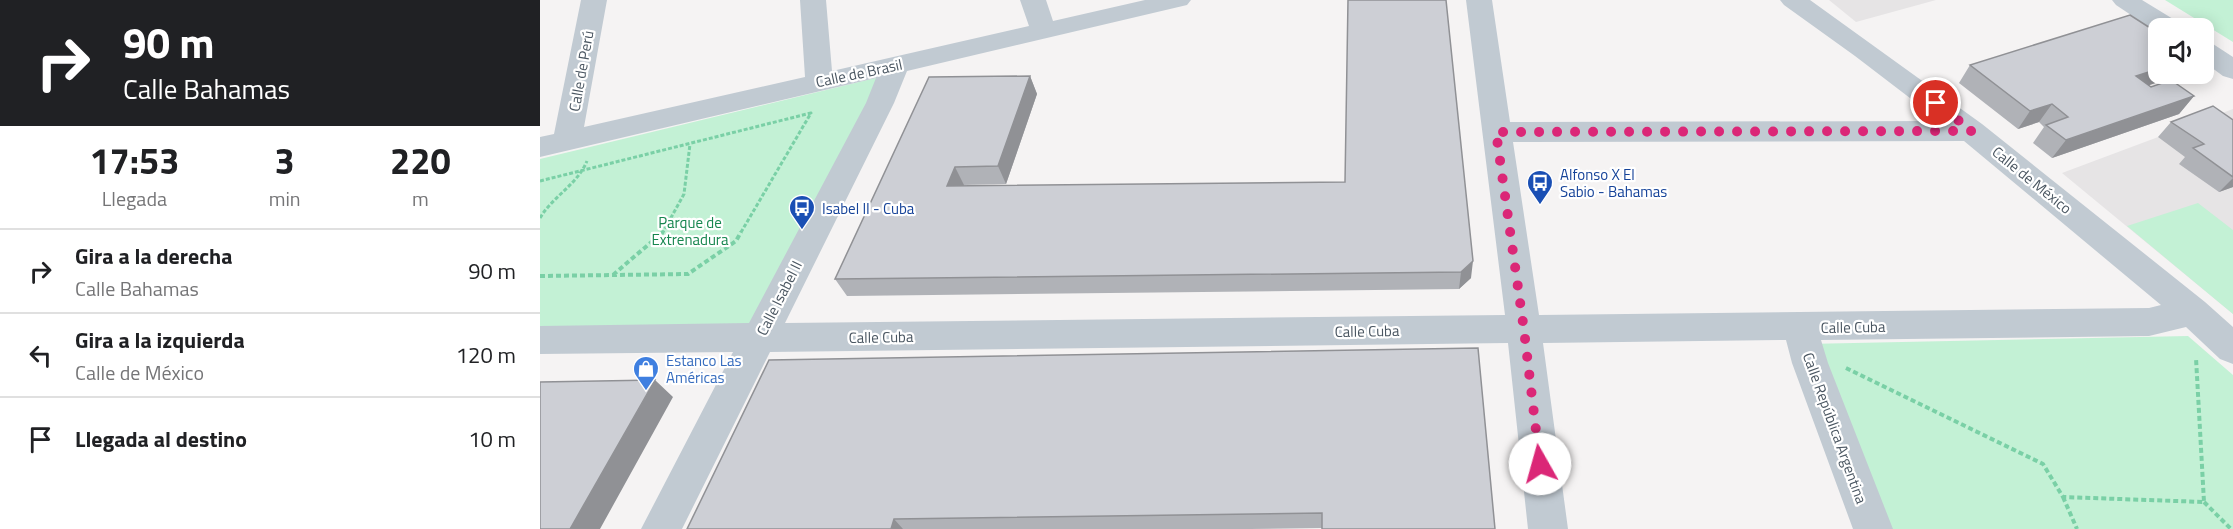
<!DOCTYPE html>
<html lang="es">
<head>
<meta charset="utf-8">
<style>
  body { margin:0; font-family:"Titillium Web",sans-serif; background:#f2f2f2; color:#202124; height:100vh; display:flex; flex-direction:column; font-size:22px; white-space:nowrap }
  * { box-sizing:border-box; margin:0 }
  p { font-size:20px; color:#757577 }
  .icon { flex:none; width:33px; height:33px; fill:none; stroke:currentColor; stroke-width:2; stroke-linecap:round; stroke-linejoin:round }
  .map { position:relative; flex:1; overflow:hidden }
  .panel { display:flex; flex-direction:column; background:#fff; width:540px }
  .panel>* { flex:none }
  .top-card { background:#202124; color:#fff; overflow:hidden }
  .buttons { position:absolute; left:1608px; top:18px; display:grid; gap:12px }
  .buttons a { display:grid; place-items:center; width:66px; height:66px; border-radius:12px; background:#fff; box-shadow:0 3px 15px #0003; font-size:30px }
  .pin { position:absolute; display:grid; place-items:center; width:51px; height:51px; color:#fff; margin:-26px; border:3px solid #fff; border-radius:50%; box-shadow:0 2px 6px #0007 }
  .me { position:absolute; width:66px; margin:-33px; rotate:353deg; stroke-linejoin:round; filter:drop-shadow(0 0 4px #0008) }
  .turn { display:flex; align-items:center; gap:21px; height:126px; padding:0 24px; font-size:27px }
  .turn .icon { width:78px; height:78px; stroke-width:2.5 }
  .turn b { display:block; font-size:42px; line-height:51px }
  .eta { display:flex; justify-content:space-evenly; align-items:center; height:102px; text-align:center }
  .eta b { font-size:36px; font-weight:700; line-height:42px }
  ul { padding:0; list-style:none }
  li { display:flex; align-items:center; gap:18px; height:84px; padding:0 24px; border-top:2px solid #e0e0e0 }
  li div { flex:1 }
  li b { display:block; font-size:22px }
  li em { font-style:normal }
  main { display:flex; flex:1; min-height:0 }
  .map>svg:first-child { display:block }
</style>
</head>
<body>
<main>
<section class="panel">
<div class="top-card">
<div class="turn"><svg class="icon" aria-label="right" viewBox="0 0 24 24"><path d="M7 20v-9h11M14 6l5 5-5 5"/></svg><div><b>90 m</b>Calle Bahamas</div></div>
</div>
<div class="eta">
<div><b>17:53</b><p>Llegada</p></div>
<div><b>3</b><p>min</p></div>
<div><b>220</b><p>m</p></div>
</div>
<ul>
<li><svg class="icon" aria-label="right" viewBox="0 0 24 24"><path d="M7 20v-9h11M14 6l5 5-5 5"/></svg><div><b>Gira a la derecha</b><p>Calle Bahamas</p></div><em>90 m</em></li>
<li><svg class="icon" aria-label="left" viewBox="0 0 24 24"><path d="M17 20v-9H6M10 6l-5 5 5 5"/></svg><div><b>Gira a la izquierda</b><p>Calle de México</p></div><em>120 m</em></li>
<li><svg class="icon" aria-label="arrive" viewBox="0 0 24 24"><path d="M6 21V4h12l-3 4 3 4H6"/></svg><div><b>Llegada al destino</b></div><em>10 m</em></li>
</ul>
</section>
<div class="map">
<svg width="1693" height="529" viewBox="0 0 1693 529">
  <rect width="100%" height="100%" fill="#f5f3f3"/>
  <path fill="#e6e4e5" d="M 1289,0 L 1396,0 L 1316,22 Z
    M 1693,109 L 1693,314 L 1522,173 Z"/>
  <path fill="#c3f1d5" d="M 1625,0 L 1693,0 L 1693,42 Z
    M 348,75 L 216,334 L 0,337 L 0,159 Z
    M 1658,203 L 1693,230 L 1693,314 L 1587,226 Z
    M 1648,336 L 1693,375 L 1693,529 L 1340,529 L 1266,344 Z"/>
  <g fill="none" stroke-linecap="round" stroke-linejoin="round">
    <path stroke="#7ad0a6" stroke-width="3" stroke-dasharray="4 2" stroke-linecap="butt" d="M 0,181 L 271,113 L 200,234
      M 0,218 C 13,196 37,185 47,161
      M 122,234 L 144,194 L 150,144"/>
    <path stroke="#7ad0a6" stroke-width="4" stroke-dasharray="5 3" stroke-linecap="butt" d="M 73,275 L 123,232
      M 0,276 L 148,274 L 196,241 L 201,232
      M 1306,368 L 1503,464 L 1523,497 L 1664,502 L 1656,358
      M 1523,497 L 1537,529
      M 1664,502 L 1691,529"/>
    <path fill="#c1cad2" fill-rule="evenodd" d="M 41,0 L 67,0 L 44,127 L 265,77 L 260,0 L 286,0 L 292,71 L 489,26 L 480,0 L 506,0 L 513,21 L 605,0 L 651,0 L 647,5 L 367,71 L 354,103 L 245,323 L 965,315 L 926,0 L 952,0 L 970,122 L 1400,121 L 1315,56 L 1244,5 L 1240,0 L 1270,0 L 1442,124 L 1665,302 L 1693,327 L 1693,364 L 1680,359 L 1646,327 L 1609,336 L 1281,340 L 1288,363 L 1353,529 L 1313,529 L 1252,363 L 1246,340 L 1003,343 L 1028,529 L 988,529 L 968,343 L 230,352 L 142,529 L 101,529 L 193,352 L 0,354 L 0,326 L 209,323 L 326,103 L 336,78 L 0,157 L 0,137 L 14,134 ZM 1424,141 L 1621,305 L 1609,308 L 999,315 L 973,142 Z"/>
    <path fill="#c1cad2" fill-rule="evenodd" d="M 1572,0 L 1602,0 L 1638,22 L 1642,28 L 1618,28 L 1618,33 L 1576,5 Z
      M 1664,42 L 1673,44 L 1693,57 L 1693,79 L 1683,76 L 1664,62 Z"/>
  </g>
  <path fill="#b0b2b7" d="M 1430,65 L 1618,74 L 1641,74 L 1640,75 L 1609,85 L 1611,87 L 1654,96 L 1639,114 L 1512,158 L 1493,143 L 1504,127 L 1499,122 L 1478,129 L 1419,83 Z
    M 490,76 L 497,94 L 466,184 L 424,185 L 423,186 L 805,182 L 931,278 L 919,289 L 307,296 L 295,279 Z
    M 1693,120 L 1693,187 L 1679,192 L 1639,164 L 1645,157 L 1618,137 L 1631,122 Z
    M 938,348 L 782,528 L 710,529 L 147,529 Z"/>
  <path fill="#909195" d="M 1618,69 L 1618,74 L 1641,74 L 1640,75 L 1582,94 L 1596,76 Z
    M 490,76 L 497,94 L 466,184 L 458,166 Z
    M 1654,96 L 1639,114 L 1512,158 L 1526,140 Z
    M 1512,104 L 1499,122 L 1478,129 L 1490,111 Z
    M 415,167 L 424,185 L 416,204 L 407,186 Z
    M 1693,178 L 1693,187 L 1679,192 Z
    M 933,261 L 931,278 L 919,289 L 921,272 Z
    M 115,380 L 133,397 L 60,529 L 30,529 Z
    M 354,519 L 363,529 L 351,529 Z"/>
  <path fill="#cdcfd5" stroke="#909195" stroke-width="1.5" d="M 808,0 L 906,0 L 933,261 L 921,272 L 295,279 L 389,77 L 490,76 L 458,166 L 415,167 L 407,186 L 805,182 Z
    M 1590,15 L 1618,33 L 1618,69 L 1596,76 L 1611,87 L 1631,80 L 1654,96 L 1526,140 L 1506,125 L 1528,117 L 1512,104 L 1490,111 L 1430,65 Z
    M 1673,106 L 1693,120 L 1693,177 L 1653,148 L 1664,144 L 1631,122 Z
    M 938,348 L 955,529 L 782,529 L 782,513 L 354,519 L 351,529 L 147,529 L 229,360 Z
    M 115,380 L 30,529 L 0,529 L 0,382 Z"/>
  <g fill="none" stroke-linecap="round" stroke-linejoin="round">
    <path stroke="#db2777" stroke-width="10" stroke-dasharray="0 18" d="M 1000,464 L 984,330 L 956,132 L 1432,131 L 1396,103"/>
  </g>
  <defs>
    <symbol id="bus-pin" viewBox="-11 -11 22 30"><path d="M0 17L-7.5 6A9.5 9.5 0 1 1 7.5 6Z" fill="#1a4fb4" stroke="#fff"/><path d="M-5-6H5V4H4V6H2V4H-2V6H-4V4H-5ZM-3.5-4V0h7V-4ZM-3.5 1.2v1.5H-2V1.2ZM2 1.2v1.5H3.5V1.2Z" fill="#fff"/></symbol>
    <symbol id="shop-pin" viewBox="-11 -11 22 30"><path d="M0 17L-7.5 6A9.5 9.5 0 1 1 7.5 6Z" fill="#3f7fe0" stroke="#fff"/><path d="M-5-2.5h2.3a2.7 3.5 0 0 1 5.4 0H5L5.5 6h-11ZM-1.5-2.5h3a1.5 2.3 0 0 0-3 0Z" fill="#fff"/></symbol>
  </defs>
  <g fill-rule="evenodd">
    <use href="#bus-pin" x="985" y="168" width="30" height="40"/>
    <use href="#bus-pin" x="247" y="193" width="30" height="40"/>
    <use href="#shop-pin" x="91" y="354" width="30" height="40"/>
  </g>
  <g text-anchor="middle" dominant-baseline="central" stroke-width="4.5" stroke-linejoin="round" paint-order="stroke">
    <g font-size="15" fill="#4a5661" stroke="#fff">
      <text transform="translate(41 71) rotate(-80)">Calle de Perú</text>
      <text transform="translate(319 73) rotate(-12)">Calle de Brasil</text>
      <text transform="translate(1492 180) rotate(39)">Calle de México</text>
      <text transform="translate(239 298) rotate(-63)">Calle Isabel II</text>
      <text transform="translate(1313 327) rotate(-1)">Calle Cuba</text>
      <text transform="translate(827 331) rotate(-1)">Calle Cuba</text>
      <text transform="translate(341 337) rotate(-1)">Calle Cuba</text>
      <text transform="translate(1295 428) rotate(70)">Calle República Argentina</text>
    </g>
    <g font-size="15" fill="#164399" stroke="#fff" text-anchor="start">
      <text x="1020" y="174">Alfonso X El<tspan x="1020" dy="17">Sabio - Bahamas</tspan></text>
      <text x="282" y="208">Isabel II - Cuba</text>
    </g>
    <g font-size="15" fill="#17864f" stroke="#fff">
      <text x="150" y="222">Parque de<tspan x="150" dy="17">Extrenadura</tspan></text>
    </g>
    <g font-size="15" fill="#366cbe" stroke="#fff" text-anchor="start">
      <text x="126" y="360">Estanco Las<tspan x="126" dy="17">Américas</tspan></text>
    </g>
  </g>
</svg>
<div class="buttons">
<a><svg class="icon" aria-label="sound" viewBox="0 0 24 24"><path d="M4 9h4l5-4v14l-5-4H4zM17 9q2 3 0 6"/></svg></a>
</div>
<div class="pin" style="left:1396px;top:103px;background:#d93025"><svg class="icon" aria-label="arrive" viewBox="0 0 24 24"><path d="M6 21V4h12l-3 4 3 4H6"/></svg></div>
<svg class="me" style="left:1000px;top:464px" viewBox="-20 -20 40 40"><circle r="19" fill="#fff"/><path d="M0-13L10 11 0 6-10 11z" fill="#db2777"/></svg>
</div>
</main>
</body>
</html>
